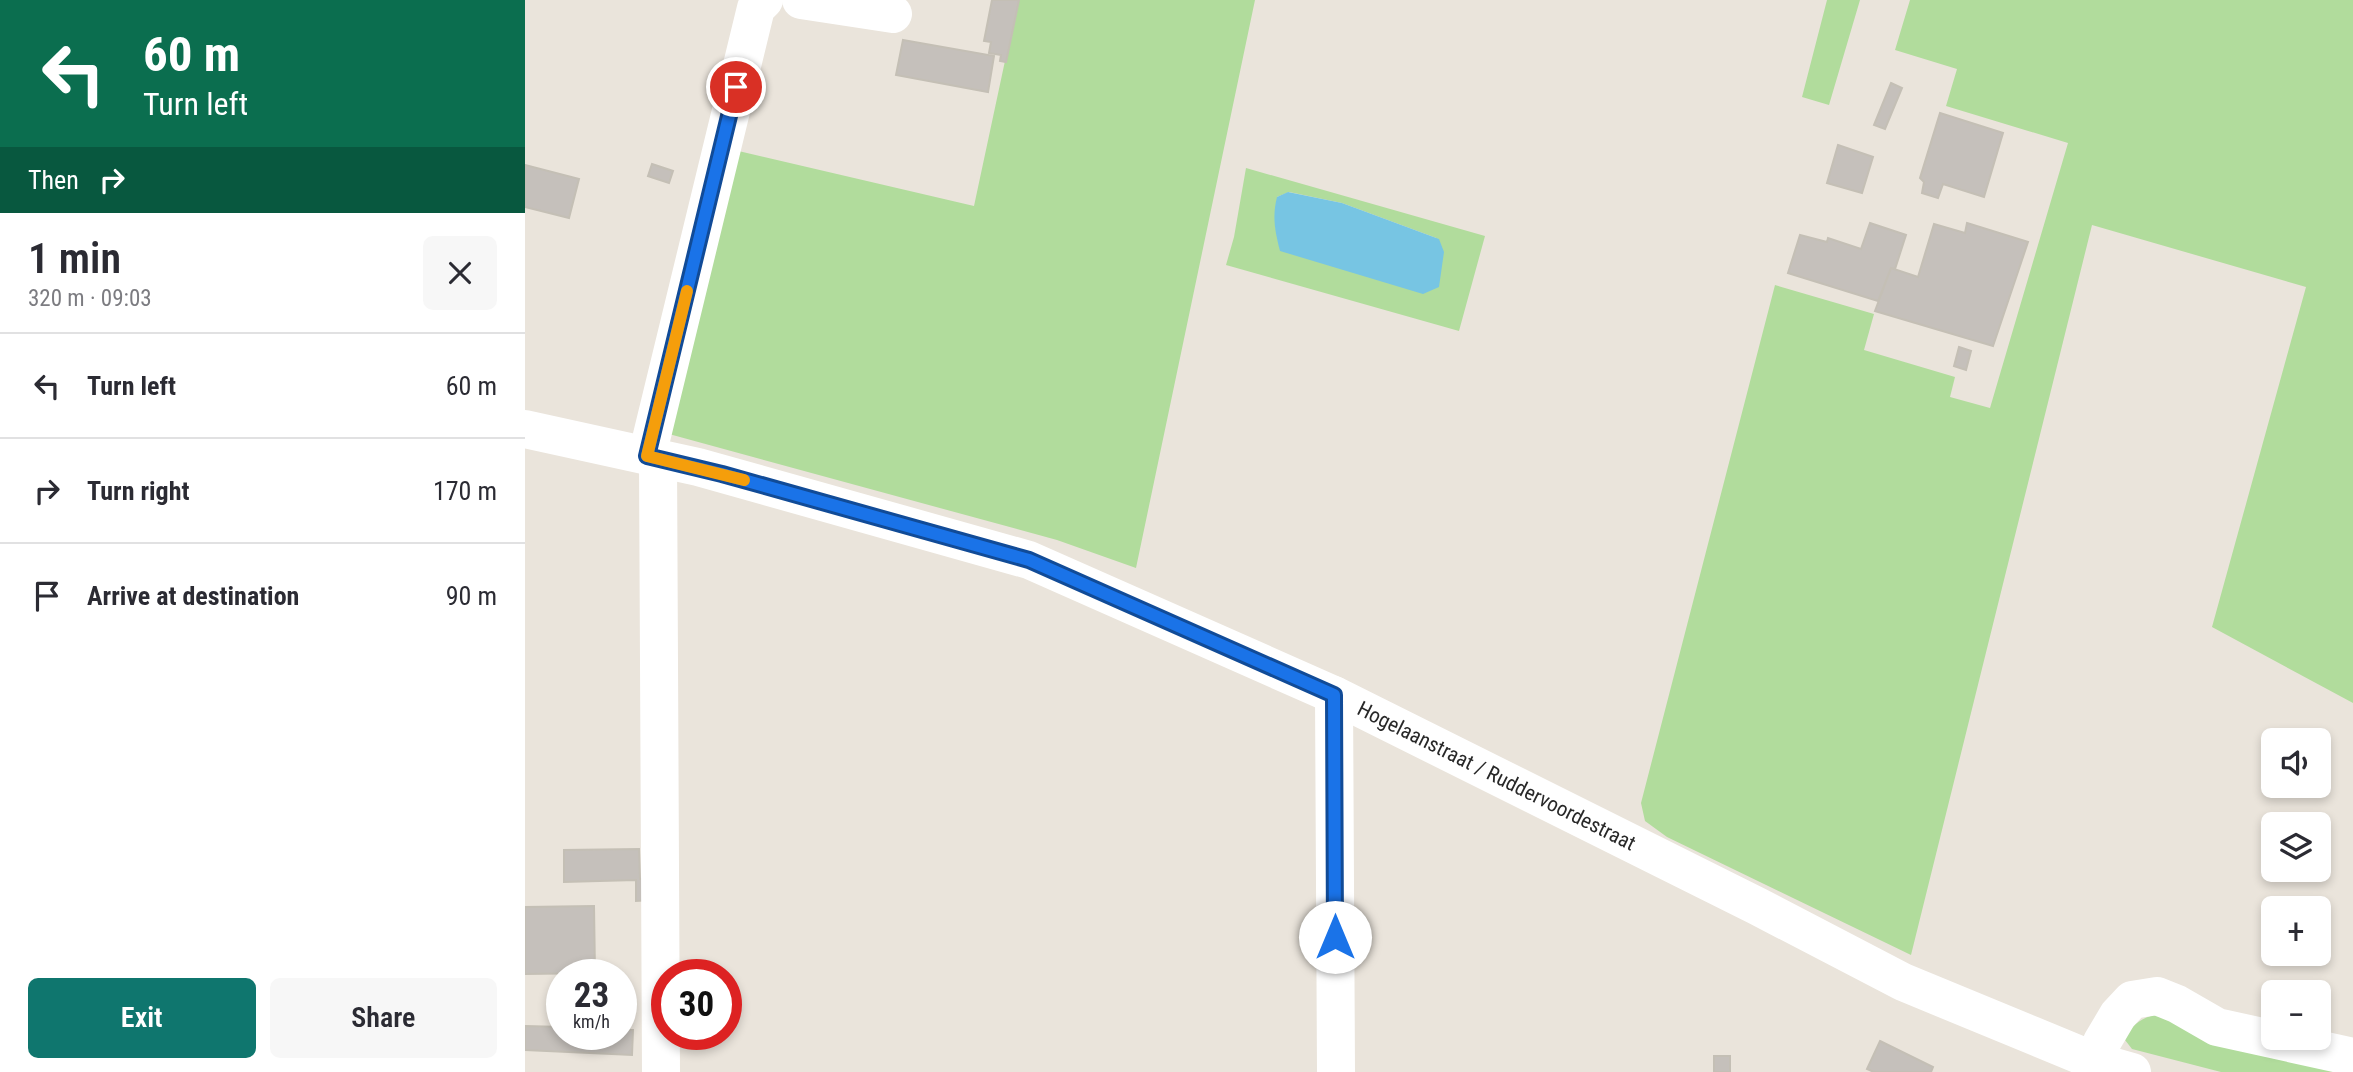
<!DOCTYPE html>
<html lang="en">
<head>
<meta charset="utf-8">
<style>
  body { margin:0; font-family:"Roboto Condensed",sans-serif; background:#f7f7f7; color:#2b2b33; height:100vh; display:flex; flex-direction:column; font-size:26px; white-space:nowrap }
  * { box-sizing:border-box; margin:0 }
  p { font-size:23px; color:#7c7c81 }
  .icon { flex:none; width:38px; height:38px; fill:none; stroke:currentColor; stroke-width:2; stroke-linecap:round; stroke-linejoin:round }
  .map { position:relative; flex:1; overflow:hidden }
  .details { display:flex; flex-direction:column; background:#fff; width:525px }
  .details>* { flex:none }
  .hud { background:#0b6e4f; color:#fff; overflow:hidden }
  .fabs { position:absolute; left:1736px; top:728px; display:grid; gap:14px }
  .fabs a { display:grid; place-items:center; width:70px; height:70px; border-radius:10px; background:#fff; box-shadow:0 4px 10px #0003; font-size:35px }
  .speed { position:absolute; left:21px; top:959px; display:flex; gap:14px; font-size:35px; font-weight:700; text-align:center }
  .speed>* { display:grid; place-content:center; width:91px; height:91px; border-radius:50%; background:#fff; box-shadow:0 4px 10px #0003; line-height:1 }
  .speed small { font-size:18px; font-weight:400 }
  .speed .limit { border:10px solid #d22; background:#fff; color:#111 }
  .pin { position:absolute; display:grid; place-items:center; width:60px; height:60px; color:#fff; margin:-30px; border:4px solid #fff; border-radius:50%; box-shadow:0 2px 7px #0007 }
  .me { position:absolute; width:77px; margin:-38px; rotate:0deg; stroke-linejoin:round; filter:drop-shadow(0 0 5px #0008) }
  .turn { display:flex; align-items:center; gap:24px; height:147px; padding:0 28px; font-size:32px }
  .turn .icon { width:91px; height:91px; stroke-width:2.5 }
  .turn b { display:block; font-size:49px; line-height:60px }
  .then { display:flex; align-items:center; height:66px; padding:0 28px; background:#0003; gap:14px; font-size:26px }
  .round { display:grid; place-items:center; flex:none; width:74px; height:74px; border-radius:10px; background:#f7f7f7 }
  .summary { display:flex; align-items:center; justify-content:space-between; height:119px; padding:0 28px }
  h1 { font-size:42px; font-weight:600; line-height:52px }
  .action { display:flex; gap:14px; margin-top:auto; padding:14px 28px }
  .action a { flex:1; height:80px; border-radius:10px; background:#0f766e; color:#fff; font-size:28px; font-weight:600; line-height:80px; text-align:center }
  .action a+a { background:#f7f7f7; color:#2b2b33 }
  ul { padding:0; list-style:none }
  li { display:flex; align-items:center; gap:21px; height:105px; padding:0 28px; border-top:2px solid #e1e1e2 }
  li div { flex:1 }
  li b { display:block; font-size:26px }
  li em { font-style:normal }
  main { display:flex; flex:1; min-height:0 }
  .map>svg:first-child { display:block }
</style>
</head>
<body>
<main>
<section class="details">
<div class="hud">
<div class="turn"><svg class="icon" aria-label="left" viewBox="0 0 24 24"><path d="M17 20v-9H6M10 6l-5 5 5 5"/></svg><div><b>60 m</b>Turn left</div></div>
<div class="then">Then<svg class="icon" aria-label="right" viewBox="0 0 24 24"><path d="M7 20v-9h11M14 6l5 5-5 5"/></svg></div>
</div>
<div class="summary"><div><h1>1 min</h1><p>320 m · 09:03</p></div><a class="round"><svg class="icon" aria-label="close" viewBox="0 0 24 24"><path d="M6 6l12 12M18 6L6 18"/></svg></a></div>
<ul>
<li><svg class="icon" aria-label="left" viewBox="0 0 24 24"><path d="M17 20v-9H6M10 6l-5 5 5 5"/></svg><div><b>Turn left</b></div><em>60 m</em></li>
<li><svg class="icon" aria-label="right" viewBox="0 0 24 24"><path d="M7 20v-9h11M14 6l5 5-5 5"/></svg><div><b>Turn right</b></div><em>170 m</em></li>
<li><svg class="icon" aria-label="arrive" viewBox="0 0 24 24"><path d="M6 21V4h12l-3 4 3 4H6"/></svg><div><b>Arrive at destination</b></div><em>90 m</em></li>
</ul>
<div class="action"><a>Exit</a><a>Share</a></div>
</section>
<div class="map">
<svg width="1828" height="1072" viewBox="0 0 1828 1072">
  <rect width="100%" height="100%" fill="#eae4db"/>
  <path fill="#b1dc9c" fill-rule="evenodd" d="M 493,0 L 730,0 L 611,568 L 532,540 L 144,434 L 205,149 L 449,206 Z
    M 1302,0 L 1335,0 L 1304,105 L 1277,97 Z
    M 1385,0 L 1828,0 L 1828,703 L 1687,627 L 1781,287 L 1567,225 L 1386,955 L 1142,837 L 1120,821 L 1116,803 L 1250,285 L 1349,314 L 1339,350 L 1430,377 L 1425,397 L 1465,408 L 1543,143 L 1421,106 L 1432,69 L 1370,50 Z
    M 721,168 L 960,236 L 934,331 L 701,265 L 709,237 ZM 764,192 L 817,203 L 914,239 L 752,197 Z
    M 1637,1013 L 1828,1072 L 1696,1072 L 1607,1049 L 1600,1040 C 1607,1022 1619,1017 1637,1013 Z"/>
  <path fill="#77c5e3" d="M 763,192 L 817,203 L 914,239 L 919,252 L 914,287 L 898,294 L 755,251 C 750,231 747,217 752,197 Z"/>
  <path fill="#c5c0bb" stroke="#c4bfb5" stroke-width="2" d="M 467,0 L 494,0 L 481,62 L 475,61 L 476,55 L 464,53 L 466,42 L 459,41 Z
    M 378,40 L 469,56 L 463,92 L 371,75 Z
    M 1366,83 L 1377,88 L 1360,129 L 1349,125 Z
    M 1415,113 L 1478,133 L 1459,197 L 1418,184 L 1413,198 L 1397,193 L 1399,182 L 1395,178 Z
    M 1313,145 L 1348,157 L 1337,193 L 1302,183 Z
    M 127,164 L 148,171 L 144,183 L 123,176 Z
    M 0,165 L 54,179 L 44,218 L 0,207 Z
    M 1345,223 L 1381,235 L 1370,269 L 1366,268 L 1353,301 L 1263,273 L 1275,235 L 1302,242 L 1303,238 L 1336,249 Z
    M 1442,223 L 1503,242 L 1468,346 L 1350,311 L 1366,268 L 1393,277 L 1409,224 L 1440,233 Z
    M 1434,347 L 1446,351 L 1441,370 L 1429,366 Z
    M 114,849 L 115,879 L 127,879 L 127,900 L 111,901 L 111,880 L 39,882 L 39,850 Z
    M 69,906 L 70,973 L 0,974 L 0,907 Z
    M 0,1026 L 37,1027 L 37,1034 L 96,1034 L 96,1030 L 108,1030 L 107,1055 L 0,1050 Z
    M 1355,1041 L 1408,1067 L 1406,1072 L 1349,1072 L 1342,1069 Z
    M 1189,1056 L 1205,1056 L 1205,1072 L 1189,1072 Z"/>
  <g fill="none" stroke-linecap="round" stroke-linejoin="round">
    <g stroke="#fff" stroke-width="38">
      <path d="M 276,0 L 368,14"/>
      <path id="s1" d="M 0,429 L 173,467 L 504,560 L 809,695 L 1232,906 L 1378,982 L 1572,1062 L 1607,1072"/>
      <path d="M 122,456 L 231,8 L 239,0"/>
      <path d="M 133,459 L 136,1072"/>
      <path d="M 809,695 L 811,1072"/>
      <path d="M 1572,1062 L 1577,1042 L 1593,1015 L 1607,1000 L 1632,996 L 1652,1004 L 1692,1027 L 1828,1057"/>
    </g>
  </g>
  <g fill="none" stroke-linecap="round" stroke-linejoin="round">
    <defs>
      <path id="route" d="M 211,87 L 122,456 L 197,474 L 504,560 L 809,695 L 810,937"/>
    </defs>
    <use href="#route" stroke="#114b97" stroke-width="18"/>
    <use href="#route" stroke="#1a73e8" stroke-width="12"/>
    <path stroke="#f59e0b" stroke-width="12" d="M 162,291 L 122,456 L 219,480"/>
  </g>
  <g text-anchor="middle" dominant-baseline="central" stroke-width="7" stroke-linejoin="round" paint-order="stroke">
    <g font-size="21" fill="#282828" stroke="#fff">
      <text stroke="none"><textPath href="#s1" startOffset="1036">Hogelaanstraat / Ruddervoordestraat</textPath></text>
    </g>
  </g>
</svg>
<div class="fabs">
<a><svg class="icon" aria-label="sound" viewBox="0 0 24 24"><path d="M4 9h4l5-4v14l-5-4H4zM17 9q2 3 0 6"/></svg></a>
<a><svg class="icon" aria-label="layers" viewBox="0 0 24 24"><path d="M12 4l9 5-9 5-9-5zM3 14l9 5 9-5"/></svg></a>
<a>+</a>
<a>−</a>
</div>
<div class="speed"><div>23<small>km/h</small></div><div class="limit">30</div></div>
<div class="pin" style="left:211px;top:87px;background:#d93025"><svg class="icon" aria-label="arrive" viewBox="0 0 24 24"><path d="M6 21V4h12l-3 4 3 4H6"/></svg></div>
<svg class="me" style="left:810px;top:937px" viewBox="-20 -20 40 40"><circle r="19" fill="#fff"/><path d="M0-13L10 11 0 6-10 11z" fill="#1a73e8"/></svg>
</div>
</main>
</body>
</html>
